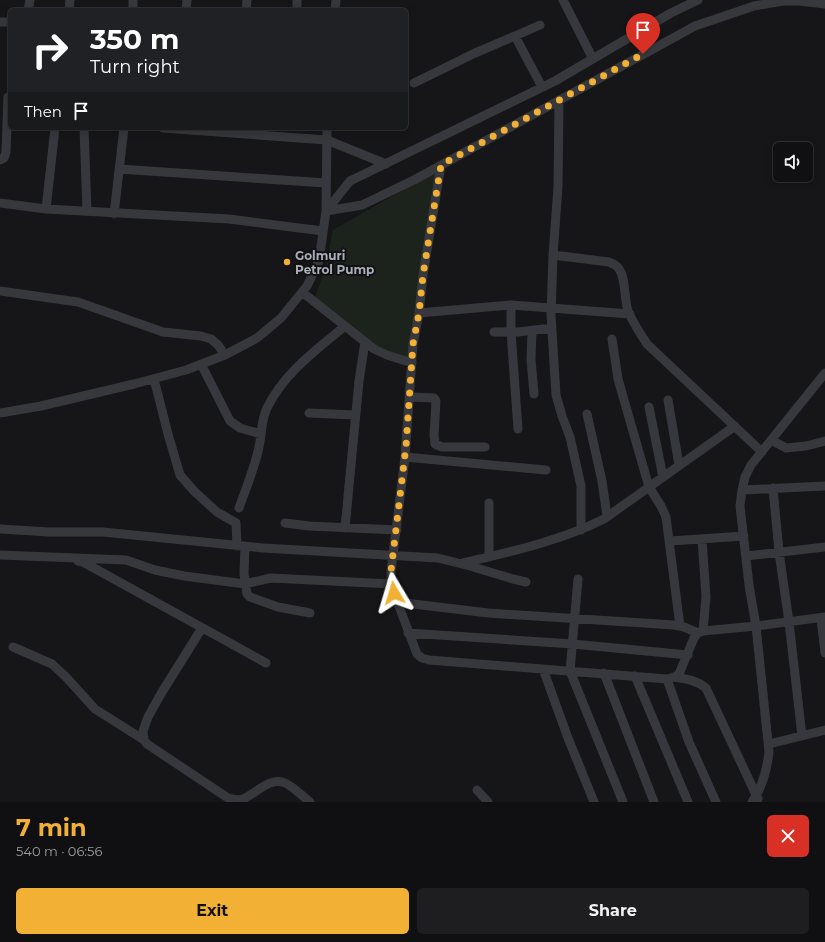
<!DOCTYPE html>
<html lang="en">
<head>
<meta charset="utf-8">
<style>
  body { margin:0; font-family:Montserrat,sans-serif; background:#1e1e20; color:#f1f3f6; height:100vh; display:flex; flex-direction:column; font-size:15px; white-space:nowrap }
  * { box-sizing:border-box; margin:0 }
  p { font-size:13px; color:#9c9d9f }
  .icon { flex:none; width:22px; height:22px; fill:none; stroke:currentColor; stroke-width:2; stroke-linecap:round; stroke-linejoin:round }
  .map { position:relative; height:802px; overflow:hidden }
  .drawer { display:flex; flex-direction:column; background:#101012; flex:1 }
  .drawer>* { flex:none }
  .top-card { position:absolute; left:8px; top:8px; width:400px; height:122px; border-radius:6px; box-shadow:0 2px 10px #0003,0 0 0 1px #303032; background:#202124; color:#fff; overflow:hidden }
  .controls { position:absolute; left:773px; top:142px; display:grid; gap:8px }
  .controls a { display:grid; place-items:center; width:40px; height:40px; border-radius:6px; background:#101012; box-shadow:0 2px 10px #0003,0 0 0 1px #303032; font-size:20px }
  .pin { position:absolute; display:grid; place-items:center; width:34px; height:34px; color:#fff; margin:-41px -17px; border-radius:50% 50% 50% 0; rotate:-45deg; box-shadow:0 0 4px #0007 }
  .pin .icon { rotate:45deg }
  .me { position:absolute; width:44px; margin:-22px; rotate:353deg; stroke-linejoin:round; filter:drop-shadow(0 0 3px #0008) }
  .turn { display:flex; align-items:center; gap:14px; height:84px; padding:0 16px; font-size:18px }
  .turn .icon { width:52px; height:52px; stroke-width:2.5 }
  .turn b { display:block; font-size:28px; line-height:34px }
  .then { display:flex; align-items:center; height:38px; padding:0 16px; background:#0003; gap:8px; font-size:15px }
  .round { display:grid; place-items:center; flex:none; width:42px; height:42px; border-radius:6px; background:#1e1e20 }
  .overview { display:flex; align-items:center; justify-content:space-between; height:68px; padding:0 16px }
  h1 { font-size:24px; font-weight:700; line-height:30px; color:#f2b134 }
  .button { display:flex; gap:8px; margin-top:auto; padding:8px 16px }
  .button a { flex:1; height:46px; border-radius:6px; background:#f2b134; color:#111; font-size:16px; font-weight:700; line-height:46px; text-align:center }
  .button a+a { background:#1e1e20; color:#f1f3f6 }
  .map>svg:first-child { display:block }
</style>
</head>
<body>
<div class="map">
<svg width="825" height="802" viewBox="0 0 825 802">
  <rect width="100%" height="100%" fill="#161618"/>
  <path fill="#1c231d" d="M 438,170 L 411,348 L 407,358 L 371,344 L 314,300 L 326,266 L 333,230 Z"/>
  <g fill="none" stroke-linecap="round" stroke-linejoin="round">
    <path stroke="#37383d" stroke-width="9" d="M 563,0 L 593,59
      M 28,10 L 30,0
      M 69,10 L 70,0
      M 133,10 L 133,0
      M 186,10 L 187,0
      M 246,10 L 247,0
      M 297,10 L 297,0
      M 335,10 L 336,0
      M 0,22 L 10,22
      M 515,36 L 540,25
      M 414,83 L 475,53 L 515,36 L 542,87
      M 559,100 L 558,187 L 553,255 L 551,315 L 556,395 L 562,416 L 570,437 L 581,486 L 581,530
      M 84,128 L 87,211
      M 163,128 L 327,140 L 386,164
      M 0,160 L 4,158 L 6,152 L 8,97
      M 441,165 L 423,275 L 419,313 L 413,344 L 405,457 L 391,571 L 391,584 L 394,593 L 417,654 L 422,658 L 429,660 L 667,679 L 674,677 L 679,674 L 694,638 L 698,633 L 703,631 L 756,626 L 825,617
      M 119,169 L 326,183
      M 0,203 L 46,209 L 229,219 L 323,231
      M 46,209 L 55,128
      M 326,211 L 362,205 L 414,180 L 695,26 L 754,6 L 783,1 L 799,1 L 825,4
      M 326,211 L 350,181 L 555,81 L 671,13 L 698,0
      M 114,214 L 124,128
      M 553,255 L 609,262 C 613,264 617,265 619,269 C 626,278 624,300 628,311 C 633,323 640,333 647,344 L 762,452
      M 0,291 L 78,302 L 163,332 L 201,336 L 211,339 L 218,345 L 225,355
      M 302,292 L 374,349 L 387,355 L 412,363
      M 511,305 L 511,332 L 518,429
      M 419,313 L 511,305 L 630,314
      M 532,331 L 531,359 L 534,394
      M 494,332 L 518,332 L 552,328
      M 612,339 L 618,379 L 649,487 L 661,506 L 666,517 L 680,626
      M 201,364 L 230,421 L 240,428 L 261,434
      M 154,379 L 168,434 L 180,475 L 194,491 L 217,512 L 236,523 L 237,546
      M 410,397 L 434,398 L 436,401 L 434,435 L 435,444 L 442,447 L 485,447
      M 668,400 L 679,465
      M 649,407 L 663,477
      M 0,413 L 41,406 L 134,384 L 186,370 L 225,355 L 257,338 L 281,318 L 307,286 L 319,261 L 326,211 L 327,128
      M 309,413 L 356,415
      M 587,414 L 602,481 L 607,516
      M 771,440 L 786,448 L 806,446 L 825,441
      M 405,457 L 546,470
      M 773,488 L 779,552 L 789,622 L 802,736
      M 742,490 L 825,486
      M 239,508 C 246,488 255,467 259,447 C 262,434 261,420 267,408 C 284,373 316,350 345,326
      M 285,523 L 309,526 L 397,530
      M 345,528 L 359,381 L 365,342
      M 0,529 L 49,532 L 103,532 L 263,548 L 438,558 L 470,566 L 513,579 L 526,582
      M 702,539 L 706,597 L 703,631
      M 670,541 L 744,536
      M 245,546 L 244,574 L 247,594 L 250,597 L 278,607 L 310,613
      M 0,555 L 126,560 L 155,570 L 184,576 L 245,584 L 271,578 L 391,584
      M 746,556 L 825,547
      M 489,557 L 489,503
      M 78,561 L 83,562 L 266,663
      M 463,563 C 510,552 560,541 604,519 L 735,426
      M 578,579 L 570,671 L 623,802
      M 397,602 L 488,613 L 674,625 L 684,627 L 698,633
      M 821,618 L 825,653
      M 202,628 L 162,692 L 148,717 L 143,731 L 144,740 L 147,744 L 228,798 C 233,799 238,801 243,799 C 255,794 271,776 285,783 C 294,787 302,796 310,802
      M 408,633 L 573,644 L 688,655
      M 13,647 L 52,664 L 66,677 L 95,709 L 144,740
      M 543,669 L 568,738 L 594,802
      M 604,673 L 654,802
      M 635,676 L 688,802
      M 674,677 C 686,679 696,680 706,688 L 758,799
      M 667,679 L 689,742 L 716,802
      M 769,744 L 825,730
      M 477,790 L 488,802
      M 752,802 C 762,788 767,769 769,752 L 756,626 L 749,585 L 740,506 L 742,490 L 745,477 L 751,465 L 825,373"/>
  </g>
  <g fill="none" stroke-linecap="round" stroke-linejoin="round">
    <path stroke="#f2b134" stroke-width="7" stroke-dasharray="0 12.6" d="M 394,593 L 391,584 L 391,571 L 406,446 L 413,344 L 419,313 L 423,275 L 441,165 L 643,54"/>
  </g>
  <circle fill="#f2b134" stroke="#111113" stroke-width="1.5" cx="287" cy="262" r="4"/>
  <g text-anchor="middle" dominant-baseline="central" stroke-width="4" stroke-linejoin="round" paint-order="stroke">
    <g font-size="12" font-weight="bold" fill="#a8adb8" stroke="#111113" text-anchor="start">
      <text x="295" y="255">Golmuri<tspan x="295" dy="14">Petrol Pump</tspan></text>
    </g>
  </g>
</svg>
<div class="controls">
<a><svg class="icon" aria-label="sound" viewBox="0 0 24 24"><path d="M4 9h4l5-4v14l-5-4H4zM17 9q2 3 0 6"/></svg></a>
</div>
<div class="pin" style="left:643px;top:54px;background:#d93025"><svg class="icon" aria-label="arrive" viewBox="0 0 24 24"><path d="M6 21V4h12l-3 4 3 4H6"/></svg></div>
<svg class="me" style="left:394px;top:593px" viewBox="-20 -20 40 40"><path d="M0-17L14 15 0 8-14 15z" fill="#f2b134" stroke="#fff" stroke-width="4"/></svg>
<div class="top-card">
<div class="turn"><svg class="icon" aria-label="right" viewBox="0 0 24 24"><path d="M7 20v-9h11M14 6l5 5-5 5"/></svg><div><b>350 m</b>Turn right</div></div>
<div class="then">Then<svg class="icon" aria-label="arrive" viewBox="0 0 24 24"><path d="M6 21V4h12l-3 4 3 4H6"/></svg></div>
</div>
</div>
<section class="drawer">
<div class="overview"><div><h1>7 min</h1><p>540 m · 06:56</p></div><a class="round" style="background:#d93025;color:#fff"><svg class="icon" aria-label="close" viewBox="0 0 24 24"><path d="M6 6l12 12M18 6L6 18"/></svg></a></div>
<div class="button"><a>Exit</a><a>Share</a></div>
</section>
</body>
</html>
